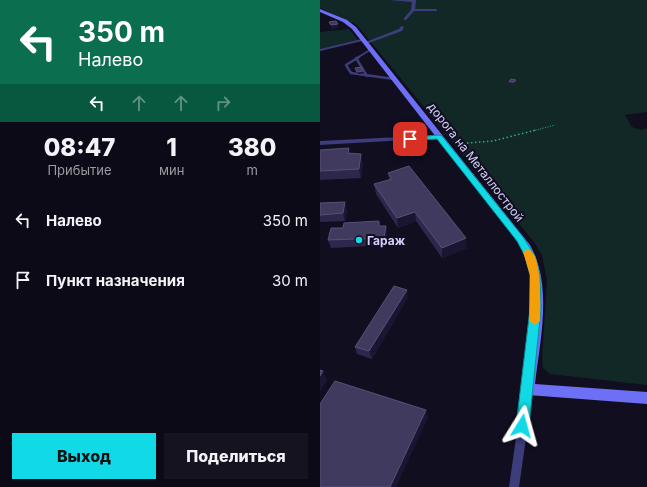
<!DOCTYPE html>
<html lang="ru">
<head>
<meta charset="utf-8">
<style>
  body { margin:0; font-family:Inter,sans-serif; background:#151320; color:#f1f3f6; height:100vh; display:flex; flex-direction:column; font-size:15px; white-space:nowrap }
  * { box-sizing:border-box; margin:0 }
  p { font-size:13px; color:#9a9aa1 }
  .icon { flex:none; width:22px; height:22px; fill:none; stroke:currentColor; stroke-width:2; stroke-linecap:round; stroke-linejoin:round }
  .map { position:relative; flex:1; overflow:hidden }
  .sheet { display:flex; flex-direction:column; background:#0c0a17; width:320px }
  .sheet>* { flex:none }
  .hud { background:#0b6e4f; color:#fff; overflow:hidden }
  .pin { position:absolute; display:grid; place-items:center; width:34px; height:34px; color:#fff; margin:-17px; border-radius:8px; box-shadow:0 2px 6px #0006 }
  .me { position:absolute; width:44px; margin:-22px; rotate:8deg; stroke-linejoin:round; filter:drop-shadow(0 0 3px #0008) }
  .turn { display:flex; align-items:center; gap:14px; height:84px; padding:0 12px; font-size:18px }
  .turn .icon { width:52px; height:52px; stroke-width:2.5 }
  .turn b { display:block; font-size:28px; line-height:34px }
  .lanes { display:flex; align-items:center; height:38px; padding:0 12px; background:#0003; justify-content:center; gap:20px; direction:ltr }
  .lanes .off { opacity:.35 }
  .eta { display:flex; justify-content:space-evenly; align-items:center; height:68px; text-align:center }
  .eta b { font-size:24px; font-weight:800; line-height:28px }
  .cta { display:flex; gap:8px; margin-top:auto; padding:8px 12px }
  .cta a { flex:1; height:46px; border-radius:0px; background:#11d9e6; color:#111; font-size:16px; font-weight:800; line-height:46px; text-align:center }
  .cta a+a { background:#151320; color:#f1f3f6 }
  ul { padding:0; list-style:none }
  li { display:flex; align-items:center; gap:12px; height:60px; padding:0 12px }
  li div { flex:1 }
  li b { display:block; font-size:15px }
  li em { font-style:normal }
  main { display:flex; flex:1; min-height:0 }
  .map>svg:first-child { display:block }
</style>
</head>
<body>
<main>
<section class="sheet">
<div class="hud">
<div class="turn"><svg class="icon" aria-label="left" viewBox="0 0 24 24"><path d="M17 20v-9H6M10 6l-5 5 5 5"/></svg><div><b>350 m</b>Налево</div></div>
<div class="lanes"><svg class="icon" aria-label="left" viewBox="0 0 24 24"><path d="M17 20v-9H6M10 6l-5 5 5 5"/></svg><svg class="icon off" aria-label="ahead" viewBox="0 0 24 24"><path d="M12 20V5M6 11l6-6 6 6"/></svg><svg class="icon off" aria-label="ahead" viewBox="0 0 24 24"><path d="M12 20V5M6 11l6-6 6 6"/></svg><svg class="icon off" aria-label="right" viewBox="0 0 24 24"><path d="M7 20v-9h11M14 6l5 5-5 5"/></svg></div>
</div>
<div class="eta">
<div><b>08:47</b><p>Прибытие</p></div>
<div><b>1</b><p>мин</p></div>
<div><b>380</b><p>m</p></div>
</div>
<ul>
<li><svg class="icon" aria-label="left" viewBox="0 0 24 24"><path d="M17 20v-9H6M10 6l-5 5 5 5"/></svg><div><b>Налево</b></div><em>350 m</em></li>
<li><svg class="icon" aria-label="arrive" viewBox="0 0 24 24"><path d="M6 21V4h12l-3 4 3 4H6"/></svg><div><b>Пункт назначения</b></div><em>30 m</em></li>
</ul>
<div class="cta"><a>Выход</a><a>Поделиться</a></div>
</section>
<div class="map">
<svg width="327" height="487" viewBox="0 0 327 487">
  <rect width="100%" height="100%" fill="#100e1f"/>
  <path fill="#112826" d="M 0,0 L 327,0 L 327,112 L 305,115 L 312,127 L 321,130 L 327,128 L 327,385 L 230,374 L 223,368 L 222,358 L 227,280 L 222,255 L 214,242 L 37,25 L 0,8 Z
    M 29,29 L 38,40 L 0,49 L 0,32 Z"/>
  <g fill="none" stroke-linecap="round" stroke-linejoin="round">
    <path stroke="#36a89d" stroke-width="1" stroke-dasharray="1 1.5" stroke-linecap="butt" d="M 213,131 L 235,125"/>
    <path stroke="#36a89d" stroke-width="1.5" stroke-dasharray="1.5 2.5" stroke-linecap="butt" d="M 135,144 L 173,141 L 216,130"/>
    <path stroke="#3c3d7a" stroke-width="2" d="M 93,10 L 116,10
      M 0,50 L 42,40
      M 37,58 L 50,50"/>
    <path stroke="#3c3d7a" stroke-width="2.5" d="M 39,57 L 26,65 L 31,73 L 74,79
      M 36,58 L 47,76"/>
    <path fill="#3c3d7a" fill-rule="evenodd" d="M 69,0 L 96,0 L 95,10 L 86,20 L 84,20 L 84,18 L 91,10 L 92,2 Z
      M 81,26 L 84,27 L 82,31 L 46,44 L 43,43 L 79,29 Z
      M 119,135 L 121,136 L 121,138 L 0,145 L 0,141 Z
      M 208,385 L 211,386 L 213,389 L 199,487 L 189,487 L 203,389 L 205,386 Z"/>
    <path fill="#6d6ff4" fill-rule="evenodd" d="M 0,9 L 27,20 L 36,27 L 210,245 C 233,286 220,340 215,384 L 327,392 L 327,404 L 208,395 L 203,393 L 201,389 C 207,347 220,297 205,256 C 202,247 196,240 190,232 L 32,29 L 23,22 L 0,12 Z"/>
  </g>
  <path fill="#2d284b" d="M 196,80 L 196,82 L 193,84 L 188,83 L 189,81 Z
    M 0,150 L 30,153 L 43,163 L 41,178 L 0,180 Z
    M 68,173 L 147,248 L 122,258 L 96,221 L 78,228 L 56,194 L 54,184 L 69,180 Z
    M 0,203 L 27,209 L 25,221 L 0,222 Z
    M 60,226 L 66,226 L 67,233 L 66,245 L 11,248 L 8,240 Z
    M 88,297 L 52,359 L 37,354 L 35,347 Z"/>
  <path fill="#1a1632" d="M 18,24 L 18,28 L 11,29 L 11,25 Z
    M 43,71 L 44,73 L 38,74 L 37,72 Z
    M 41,154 L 43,163 L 41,178 L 39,169 Z
    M 25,202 L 27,209 L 25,221 L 23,213 Z
    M 95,212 L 96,221 L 78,228 L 77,218 Z
    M 66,226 L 67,233 L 66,245 L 64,238 Z
    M 146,238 L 147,248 L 122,258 L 122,248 Z
    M 87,290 L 88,297 L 52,359 L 49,351 Z
    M 3,371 L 7,380 L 0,392 L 0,376 Z
    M 106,410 L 108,418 L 76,487 L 70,487 Z"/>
  <path fill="#3f3a5e" stroke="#565177" d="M 16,21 L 18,24 L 11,25 L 9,22 Z
    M 41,67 L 43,71 L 37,72 L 35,68 Z
    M 191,79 L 196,80 L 194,82 L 189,81 Z
    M 29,148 L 28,153 L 41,154 L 39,169 L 0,171 L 0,150 Z
    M 89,166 L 146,238 L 122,248 L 95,212 L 77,218 L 54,184 L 72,179 L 68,173 Z
    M 25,202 L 23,213 L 0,215 L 0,203 Z
    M 59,221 L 59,226 L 66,226 L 64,238 L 8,240 L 11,228 L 23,228 L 24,223 Z
    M 74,286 L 87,290 L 49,351 L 35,347 Z
    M 0,370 L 3,371 L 0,376 Z
    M 15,381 L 106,410 L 70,487 L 0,487 L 0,404 Z"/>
  <path fill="#11d9e6" stroke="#0b8d96" d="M 119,135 L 122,136 L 203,237 L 215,256 L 220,275 L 221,309 L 209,426 L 207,431 L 202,433 L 198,431 L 196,426 L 210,309 L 210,275 L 205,256 L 197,241 L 117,139 L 90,141 L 86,139 L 90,137 Z"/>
  <path fill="#f59e0b" d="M 208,249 C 223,253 220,308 220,321 L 215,325 L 209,321 L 210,275 L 203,252 Z"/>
  <circle fill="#11d9e6" stroke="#100e1f" stroke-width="1.5" cx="39" cy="240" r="4"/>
  <g text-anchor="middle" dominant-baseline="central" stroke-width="4" stroke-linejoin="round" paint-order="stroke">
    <g font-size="12" fill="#d2cffc" stroke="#100e1f">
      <text transform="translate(156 162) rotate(52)">дорога на Металлострой</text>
    </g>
    <g font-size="12" font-weight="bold" fill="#d2cffc" stroke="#100e1f" text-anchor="start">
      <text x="47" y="240">Гараж</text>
    </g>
  </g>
</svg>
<div class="pin" style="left:90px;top:139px;background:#d93025"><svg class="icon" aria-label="arrive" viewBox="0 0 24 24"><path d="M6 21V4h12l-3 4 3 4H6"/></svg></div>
<svg class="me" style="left:202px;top:426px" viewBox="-20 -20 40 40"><path d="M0-17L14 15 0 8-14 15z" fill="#11d9e6" stroke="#fff" stroke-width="4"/></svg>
</div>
</main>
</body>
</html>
